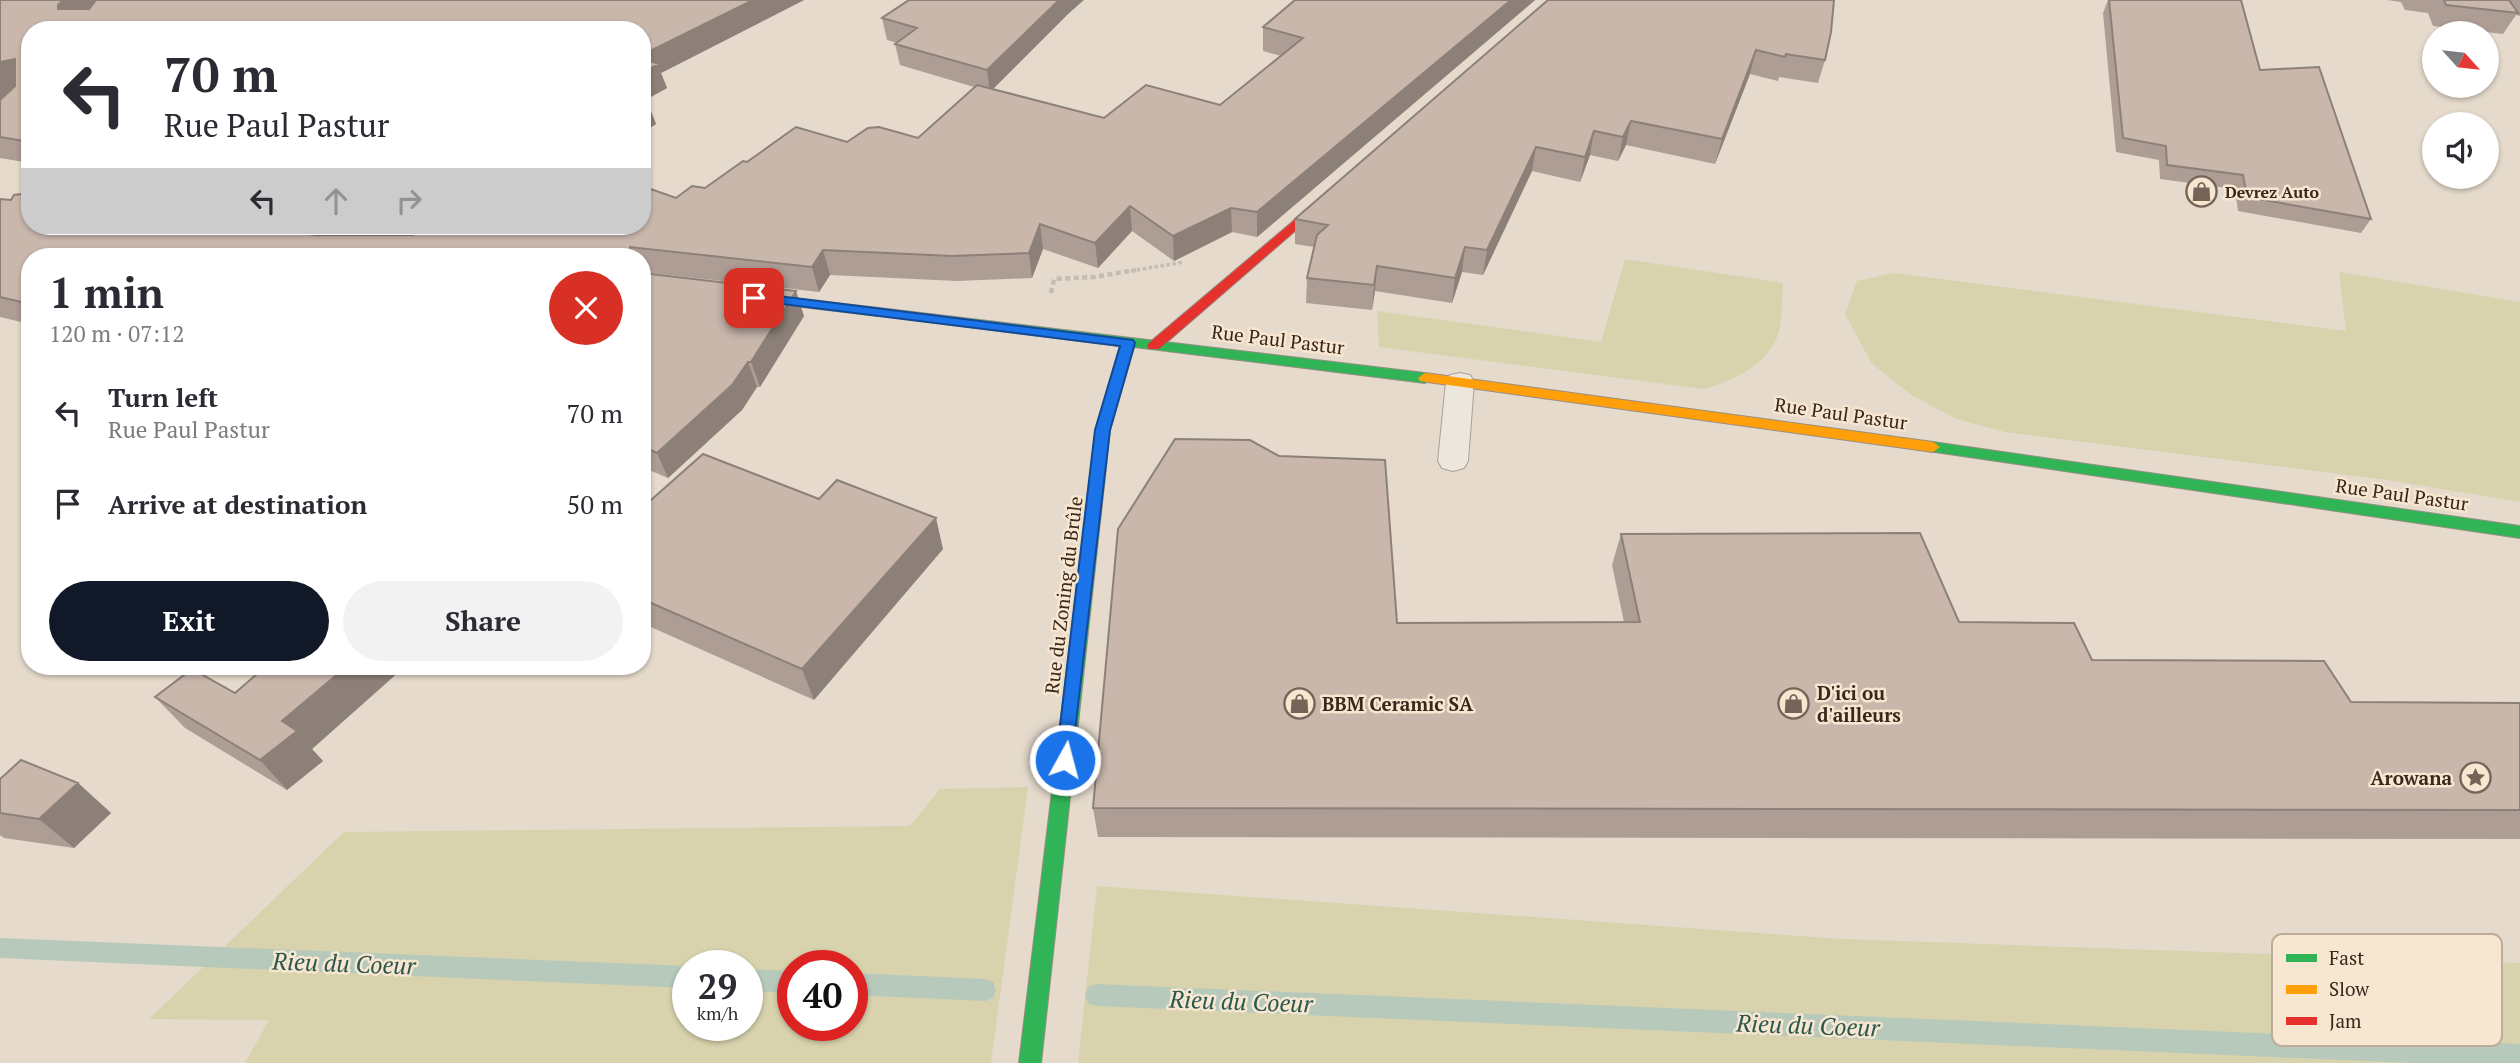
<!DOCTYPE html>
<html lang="en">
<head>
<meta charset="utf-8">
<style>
  body { margin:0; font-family:"PT Serif",serif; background:#f2f2f3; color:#2b2b33; height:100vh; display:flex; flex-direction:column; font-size:26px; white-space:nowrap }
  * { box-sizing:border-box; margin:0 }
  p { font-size:23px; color:#7c7c81 }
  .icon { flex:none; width:38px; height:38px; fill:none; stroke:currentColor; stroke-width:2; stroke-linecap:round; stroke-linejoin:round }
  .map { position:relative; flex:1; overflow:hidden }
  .drawer { position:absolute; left:21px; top:248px; width:630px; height:427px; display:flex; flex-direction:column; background:#fff; border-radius:28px; box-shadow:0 2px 5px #0004 }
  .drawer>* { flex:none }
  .banner { position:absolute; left:21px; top:21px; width:630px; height:214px; border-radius:28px; box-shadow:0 2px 5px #0004; background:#fff; color:#2b2b33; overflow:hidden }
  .needle { width:46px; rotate:117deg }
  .controls { position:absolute; left:2422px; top:21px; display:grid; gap:14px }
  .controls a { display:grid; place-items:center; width:77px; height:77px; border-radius:50%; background:#fff; box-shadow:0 2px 5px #0004; font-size:35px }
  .speed { position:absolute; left:672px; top:950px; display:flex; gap:14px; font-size:35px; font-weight:700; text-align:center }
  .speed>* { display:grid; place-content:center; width:91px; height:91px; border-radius:50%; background:#fff; box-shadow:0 2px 5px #0004; line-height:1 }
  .speed small { font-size:18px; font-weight:400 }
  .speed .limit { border:10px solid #d22; background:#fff; color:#111 }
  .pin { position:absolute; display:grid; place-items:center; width:60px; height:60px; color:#fff; margin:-30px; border-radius:14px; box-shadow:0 4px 10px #0006 }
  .me { position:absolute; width:77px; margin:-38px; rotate:7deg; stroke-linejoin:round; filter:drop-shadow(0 0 5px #0008) }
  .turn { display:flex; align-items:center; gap:24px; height:147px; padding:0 28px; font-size:32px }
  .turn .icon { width:91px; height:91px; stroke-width:2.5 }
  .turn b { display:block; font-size:49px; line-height:60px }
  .lanes { display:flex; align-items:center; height:66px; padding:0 28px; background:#0003; justify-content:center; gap:35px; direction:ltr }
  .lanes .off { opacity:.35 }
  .round { display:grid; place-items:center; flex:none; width:74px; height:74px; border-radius:37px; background:#f2f2f3 }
  .headline { display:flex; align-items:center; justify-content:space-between; height:119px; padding:0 28px }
  h1 { font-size:42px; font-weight:700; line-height:52px }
  .button { display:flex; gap:14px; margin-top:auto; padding:14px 28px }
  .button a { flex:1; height:80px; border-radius:42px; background:#111827; color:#fff; font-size:28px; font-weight:700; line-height:80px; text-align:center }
  .button a+a { background:#f2f2f3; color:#2b2b33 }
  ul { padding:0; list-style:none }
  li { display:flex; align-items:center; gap:21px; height:91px; padding:0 28px }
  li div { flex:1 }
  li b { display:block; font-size:26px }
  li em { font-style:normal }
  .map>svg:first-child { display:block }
</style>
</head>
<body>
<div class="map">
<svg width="2520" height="1063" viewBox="0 0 2520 1063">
  <rect width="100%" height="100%" fill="#e5dacb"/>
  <path fill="#d8d3ad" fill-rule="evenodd" d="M 1625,259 L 1783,283 C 1782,298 1782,313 1780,327 C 1773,363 1734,381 1703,389 L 1379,347 L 1377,311 L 1601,342 Z
    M 2339,272 L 2520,302 L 2520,502 L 2387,480 L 2005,432 L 1957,419 L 1913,396 L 1872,364 L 1845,314 L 1857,281 L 1894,273 L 2346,331 Z
    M 1028,787 L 991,1063 L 245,1063 L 269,1020 L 149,1019 L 344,832 L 910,826 L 940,789 ZM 747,966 L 747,1026 L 688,1026 L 688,966 ZM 852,966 L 852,1026 L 793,1026 L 793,966 Z
    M 1097,886 L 1843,939 L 2520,963 L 2520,1063 L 1078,1063 Z"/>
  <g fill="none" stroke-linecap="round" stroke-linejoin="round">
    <path fill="#b7c9bb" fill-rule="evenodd" d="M 0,938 L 688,966 L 688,988 L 0,958 Z
      M 747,969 L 793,971 L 793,993 L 747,991 Z
      M 852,973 L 985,979 L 993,982 L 996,990 L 993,998 L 985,1001 L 852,995 Z
      M 1096,984 L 2520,1044 L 2520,1063 L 2412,1063 L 1096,1006 L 1088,1003 L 1085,995 L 1088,987 Z"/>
    <defs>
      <path id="lane" d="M 1460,373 L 1470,375 L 1474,382 L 1468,461 L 1464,468 L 1453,471 L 1442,468 L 1438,461 L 1446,382 L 1450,375 Z"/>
      <path id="fast" d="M 879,308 L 1425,373 L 1432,378 L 1425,383 L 1134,347 L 1110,430 L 1041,1063 L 1019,1063 L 1096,430 L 1120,346 L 874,315 L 872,312 Z
        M 1933,442 L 2520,526 L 2520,538 L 1928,451 L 1926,447 Z"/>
      <path id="slow" d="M 1425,373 L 1933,442 L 1940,447 L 1933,452 L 1420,381 L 1418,378 Z"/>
      <path id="jam" d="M 1336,185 L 1340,186 L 1340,192 L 1159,349 L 1149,349 L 1147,346 L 1149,343 Z
        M 642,280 L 879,308 L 886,312 L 879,316 L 642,288 Z"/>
    </defs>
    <use href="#lane" stroke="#aa9f95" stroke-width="2"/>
    <use href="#fast" stroke="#998e84" stroke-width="2"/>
    <use href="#slow" stroke="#998e84" stroke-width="2"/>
    <use href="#jam" stroke="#998e84" stroke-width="2"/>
    <path stroke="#c5bcb4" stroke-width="3.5" stroke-dasharray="3.5 2.5" stroke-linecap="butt" d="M 1125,272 L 1184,262"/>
    <path stroke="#c5bcb4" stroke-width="4.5" stroke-dasharray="5 3.5" stroke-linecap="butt" d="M 1051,293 L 1054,279 L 1094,277 L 1136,270"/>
    <use href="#lane" fill="#ede6dd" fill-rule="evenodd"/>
    <use href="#fast" fill="#30b455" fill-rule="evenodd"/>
    <use href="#slow" fill="#ff9f0a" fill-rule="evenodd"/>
    <use href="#jam" fill="#e5322d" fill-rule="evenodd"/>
  </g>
  <path fill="#ad9d94" d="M 0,0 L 804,0 L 661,73 L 667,88 L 645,100 L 647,101 L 656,124 L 642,133 L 642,30 L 30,30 L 30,163 L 0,158 Z
    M 1535,0 L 1257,237 L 1232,232 L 1174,261 L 1132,231 L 1098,268 L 1043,249 L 1032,278 L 957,281 L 830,275 L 819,292 L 642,272 L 642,257 L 30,257 L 30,324 L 0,317 L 0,199 L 11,200 L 30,226 L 642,226 L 676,198 L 705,188 L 747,162 L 847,142 L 918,138 L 974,87 L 900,65 L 895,44 L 897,43 L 887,40 L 882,18 L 1068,14 L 993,89 L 1104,118 L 1220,105 L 1281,56 L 1263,51 L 1263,27 Z
    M 1548,0 L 1825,60 L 1818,83 L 1779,77 L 1778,81 L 1750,74 L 1715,164 L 1626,145 L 1618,161 L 1590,155 L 1580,182 L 1532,171 L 1483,275 L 1462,272 L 1452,303 L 1375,291 L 1372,310 L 1306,303 L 1307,278 L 1314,247 L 1295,244 L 1295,219 Z
    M 2108,0 L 2241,0 L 2260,70 L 2371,219 L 2361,233 L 2238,211 L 2235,189 L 2160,179 L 2159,160 L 2116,152 L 2103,13 Z
    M 2387,0 L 2520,0 L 2520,16 L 2516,15 L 2503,34 L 2433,26 L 2428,13 L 2405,10 L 2401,2 Z
    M 642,273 L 804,316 L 760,387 L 757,387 L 742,410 L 668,478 L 642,467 Z
    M 642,508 L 943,549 L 814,700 L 642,623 Z
    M 1621,534 L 1959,622 L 2092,660 L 2351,702 L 2520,703 L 2520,839 L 1098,837 L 1093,808 L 1624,622 L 1612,565 Z
    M 265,667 L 400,667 L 402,669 L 312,749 L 323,761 L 287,790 L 185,728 L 155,697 L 235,693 Z
    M 0,779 L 78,783 L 111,813 L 74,848 L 4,838 L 0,835 Z"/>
  <path fill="#8d8078" d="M 63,0 L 97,0 L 73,28 L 58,9 L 58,5 Z
    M 753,0 L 804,0 L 661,73 L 667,88 L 642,102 L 642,55 Z
    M 1059,0 L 1084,0 L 1068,14 L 990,92 L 987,70 Z
    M 1511,0 L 1535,0 L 1257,237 L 1257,212 Z
    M 1756,50 L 1750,74 L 1715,164 L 1722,139 Z
    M 15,59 L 30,80 L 0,103 L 0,63 L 1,62 Z
    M 647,101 L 656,124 L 642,133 L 642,104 Z
    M 1631,121 L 1626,145 L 1618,161 L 1623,137 Z
    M 1594,131 L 1590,155 L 1580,182 L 1585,157 Z
    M 1536,147 L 1532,171 L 1483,275 L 1487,250 Z
    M 1130,206 L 1132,231 L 1098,268 L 1095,243 Z
    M 1231,208 L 1232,232 L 1174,261 L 1173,236 Z
    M 1040,224 L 1043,249 L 1032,278 L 1029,253 Z
    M 630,247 L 634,257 L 630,257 Z
    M 1465,247 L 1462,272 L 1452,303 L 1455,278 Z
    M 823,250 L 830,275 L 819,292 L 812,267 Z
    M 1377,266 L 1375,291 L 1372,310 L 1374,285 Z
    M 796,291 L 804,316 L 760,387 L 751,362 Z
    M 748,362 L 757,387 L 742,410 L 668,478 L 657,453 Z
    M 936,518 L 943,549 L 814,700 L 802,669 Z
    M 346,667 L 400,667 L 402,669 L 312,749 L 323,761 L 287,790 L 260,760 L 282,721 Z
    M 78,783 L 111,813 L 74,848 L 39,819 Z"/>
  <path fill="#c9b7ac" stroke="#8d8078" stroke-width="2" d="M 0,0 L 63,0 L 58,5 L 58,9 L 89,9 L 96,0 L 753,0 L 642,55 L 642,30 L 30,30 L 30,142 L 0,137 L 0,100 L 15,86 L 15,59 L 1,62 L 0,63 Z
    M 909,0 L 1059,0 L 987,70 L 895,44 L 917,28 L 882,18 Z
    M 1295,0 L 1511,0 L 1257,212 L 1231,208 L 1173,236 L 1130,206 L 1095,243 L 1040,224 L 1029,253 L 952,256 L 823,250 L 812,267 L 630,247 L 630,257 L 30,257 L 30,304 L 0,297 L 0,199 L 11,200 L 14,195 L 30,193 L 30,226 L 236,226 L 316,235 L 413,235 L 416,233 L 411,226 L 642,226 L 642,186 L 676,198 L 692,186 L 705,188 L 743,161 L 747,162 L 796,127 L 847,142 L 868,128 L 879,127 L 918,138 L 977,85 L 1104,118 L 1146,85 L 1220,105 L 1303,38 L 1263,27 Z
    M 1548,0 L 1834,0 L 1831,32 L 1825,60 L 1786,54 L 1785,57 L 1756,50 L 1722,139 L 1631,121 L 1623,137 L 1594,131 L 1585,157 L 1536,147 L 1487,250 L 1465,247 L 1455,278 L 1377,266 L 1374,285 L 1307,278 L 1317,235 L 1328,225 L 1295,219 Z
    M 2109,0 L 2241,0 L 2260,70 L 2319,67 L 2371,219 L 2247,197 L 2243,175 L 2167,165 L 2166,146 L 2123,138 Z
    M 2444,0 L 2509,0 L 2518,13 L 2446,5 Z
    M 642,58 L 659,64 L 642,73 Z
    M 642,273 L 796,291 L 751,362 L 748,362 L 732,385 L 657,453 L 642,446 Z
    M 1175,439 L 1250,440 L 1279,456 L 1385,460 L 1397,623 L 1640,622 L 1621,534 L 1920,533 L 1959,622 L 2074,623 L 2092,660 L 2324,661 L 2351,702 L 2520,703 L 2520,810 L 1093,808 L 1118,529 Z
    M 703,454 L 819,499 L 837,480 L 936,518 L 802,669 L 642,599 L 642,508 Z
    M 265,667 L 346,667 L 282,721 L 297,731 L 260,760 L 155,697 L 192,669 L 235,693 Z
    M 21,760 L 78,783 L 39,819 L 0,813 L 0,779 Z"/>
  <path fill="#1a73e8" stroke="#114b97" stroke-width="2" d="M 754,293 L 1133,340 L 1135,343 L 1110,430 L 1071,766 L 1065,768 L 1058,766 L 1056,760 L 1095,430 L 1120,346 L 749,300 L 749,295 Z"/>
  <defs>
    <symbol id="shop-ring" viewBox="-11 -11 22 22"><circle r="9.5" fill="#f7e6d0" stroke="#756559" stroke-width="1.5"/><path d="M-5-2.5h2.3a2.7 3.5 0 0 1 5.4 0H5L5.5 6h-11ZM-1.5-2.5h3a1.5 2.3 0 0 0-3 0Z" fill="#756559"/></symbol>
    <symbol id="sight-ring" viewBox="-11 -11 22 22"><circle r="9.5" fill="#f7e6d0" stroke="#756559" stroke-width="1.5"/><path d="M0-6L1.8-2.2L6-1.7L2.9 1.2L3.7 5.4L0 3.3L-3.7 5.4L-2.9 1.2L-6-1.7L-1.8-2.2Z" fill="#756559"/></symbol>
  </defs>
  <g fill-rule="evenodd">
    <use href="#shop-ring" x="2184" y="174" width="35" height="35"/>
    <use href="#shop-ring" x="1282" y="686" width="35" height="35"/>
    <use href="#shop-ring" x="1776" y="686" width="35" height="35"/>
    <use href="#sight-ring" x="2458" y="760" width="35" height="35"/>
  </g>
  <g text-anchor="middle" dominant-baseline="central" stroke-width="5" stroke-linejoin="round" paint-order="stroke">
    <g font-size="16" font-weight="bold" fill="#39261c" stroke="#f7e6d0" text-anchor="start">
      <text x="2225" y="192">Devrez Auto</text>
    </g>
    <g font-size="19" fill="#39261c" stroke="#f7e6d0">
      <text transform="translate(1278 339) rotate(7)">Rue Paul Pastur</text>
      <text transform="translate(1841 413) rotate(8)">Rue Paul Pastur</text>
      <text transform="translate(2402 494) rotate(8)">Rue Paul Pastur</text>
      <text transform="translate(1063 595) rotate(-83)">Rue du Zoning du Brûle</text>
    </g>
    <g font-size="19" font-weight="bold" fill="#39261c" stroke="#f7e6d0" text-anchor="start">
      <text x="1817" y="692">D'ici ou<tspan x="1817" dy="22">d'ailleurs</tspan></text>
      <text x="1322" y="703">BBM Ceramic SA</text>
      <text x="2452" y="777" text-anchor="end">Arowana</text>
    </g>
    <g font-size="24" font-style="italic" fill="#2b5950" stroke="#f7e6d0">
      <text transform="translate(344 963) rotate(2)">Rieu du Coeur</text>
      <text transform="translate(1241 1001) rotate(2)">Rieu du Coeur</text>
      <text transform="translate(1808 1025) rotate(2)">Rieu du Coeur</text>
    </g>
  </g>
  <rect x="2272" y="934" width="230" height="112" rx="10" fill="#f7e6d0" stroke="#beac9a" stroke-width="2"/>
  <rect x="2286" y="954" width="31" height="8" fill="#30b455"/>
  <rect x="2286" y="985" width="31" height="9" fill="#ff9f0a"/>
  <rect x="2286" y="1017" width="31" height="8" fill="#e5322d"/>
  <g font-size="19" fill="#39261c">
    <text x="2329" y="965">Fast</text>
    <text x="2329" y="996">Slow</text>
    <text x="2329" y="1028">Jam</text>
  </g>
</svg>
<div class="controls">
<a><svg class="needle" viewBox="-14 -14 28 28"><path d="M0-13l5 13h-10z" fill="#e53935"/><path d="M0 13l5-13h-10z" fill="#7c7c81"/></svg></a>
<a><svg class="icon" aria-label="sound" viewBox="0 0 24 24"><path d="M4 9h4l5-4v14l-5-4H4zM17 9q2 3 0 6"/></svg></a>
</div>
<div class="speed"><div>29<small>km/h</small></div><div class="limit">40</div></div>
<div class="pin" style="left:754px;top:298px;background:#d93025"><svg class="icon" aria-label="arrive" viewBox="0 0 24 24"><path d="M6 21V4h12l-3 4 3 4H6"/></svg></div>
<svg class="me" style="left:1065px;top:760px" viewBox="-20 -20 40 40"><circle r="17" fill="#1a73e8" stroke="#fff" stroke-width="3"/><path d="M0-11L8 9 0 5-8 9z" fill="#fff"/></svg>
<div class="banner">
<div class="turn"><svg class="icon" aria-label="left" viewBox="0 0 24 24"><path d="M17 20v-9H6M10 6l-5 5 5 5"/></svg><div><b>70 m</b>Rue Paul Pastur</div></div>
<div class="lanes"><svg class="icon" aria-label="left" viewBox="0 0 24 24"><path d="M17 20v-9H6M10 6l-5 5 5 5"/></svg><svg class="icon off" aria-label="ahead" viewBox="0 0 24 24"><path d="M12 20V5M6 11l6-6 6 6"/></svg><svg class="icon off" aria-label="right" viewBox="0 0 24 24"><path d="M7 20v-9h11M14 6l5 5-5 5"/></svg></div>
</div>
<section class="drawer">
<div class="headline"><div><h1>1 min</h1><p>120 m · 07:12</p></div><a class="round" style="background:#d93025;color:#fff"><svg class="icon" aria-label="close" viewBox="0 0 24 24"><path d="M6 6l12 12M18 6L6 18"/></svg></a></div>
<ul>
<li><svg class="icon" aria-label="left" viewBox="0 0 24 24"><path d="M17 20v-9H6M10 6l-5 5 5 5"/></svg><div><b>Turn left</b><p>Rue Paul Pastur</p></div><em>70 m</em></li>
<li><svg class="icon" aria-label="arrive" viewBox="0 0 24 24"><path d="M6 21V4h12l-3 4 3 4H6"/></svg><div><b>Arrive at destination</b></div><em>50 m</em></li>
</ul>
<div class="button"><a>Exit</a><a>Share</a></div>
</section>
</div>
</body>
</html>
